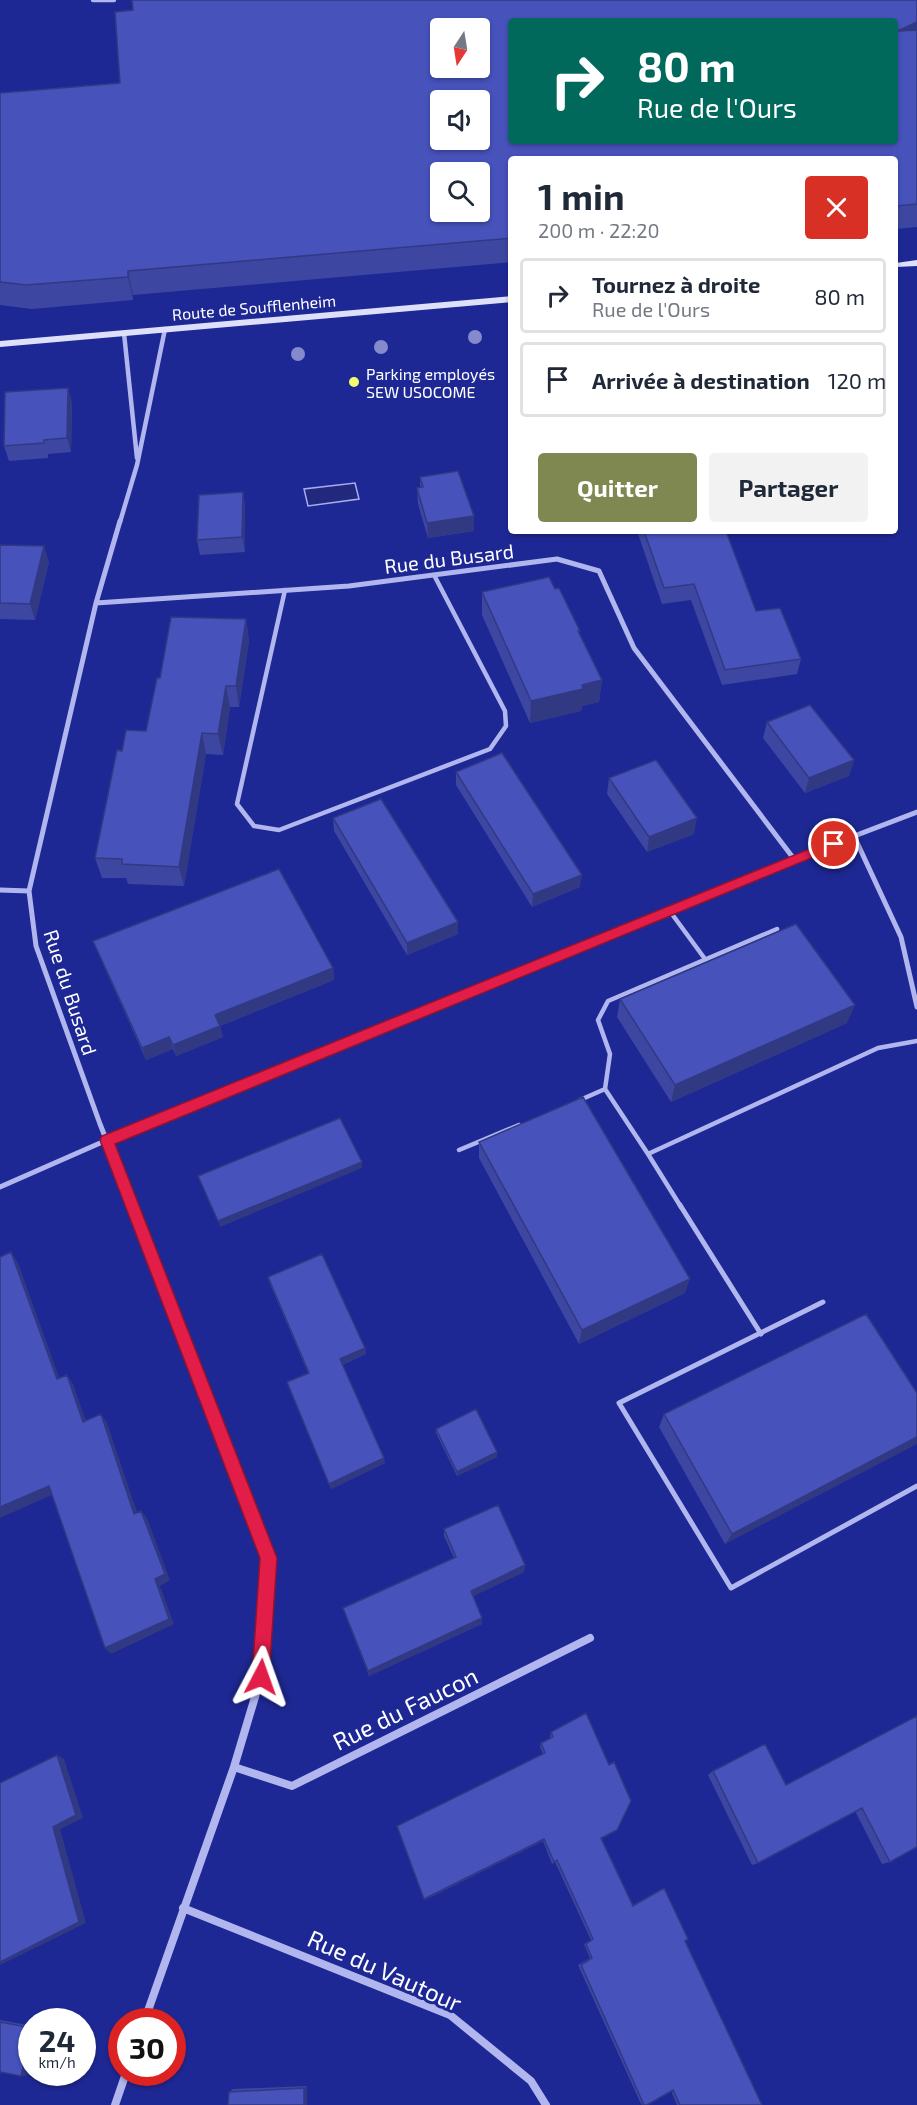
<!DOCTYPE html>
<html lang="fr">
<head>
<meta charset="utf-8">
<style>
  body { margin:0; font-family:"Exo 2",sans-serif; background:#f2f2f3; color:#1f2937; height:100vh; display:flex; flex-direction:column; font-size:22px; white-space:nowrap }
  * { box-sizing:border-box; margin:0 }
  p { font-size:20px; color:#747a83 }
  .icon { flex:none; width:33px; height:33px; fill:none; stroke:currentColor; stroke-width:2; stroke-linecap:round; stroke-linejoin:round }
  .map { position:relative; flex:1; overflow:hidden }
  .side { position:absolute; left:508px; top:156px; width:390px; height:378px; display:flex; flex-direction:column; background:#fff; border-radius:6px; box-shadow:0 2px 4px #0004 }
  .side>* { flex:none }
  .top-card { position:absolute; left:508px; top:18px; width:390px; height:126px; border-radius:6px; box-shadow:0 2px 4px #0004; background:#00695c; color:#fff; overflow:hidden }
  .needle { width:39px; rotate:192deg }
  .controls { position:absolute; left:430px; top:18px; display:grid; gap:12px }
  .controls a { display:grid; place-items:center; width:60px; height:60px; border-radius:6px; background:#fff; box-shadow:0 2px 4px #0004; font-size:30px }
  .speed { position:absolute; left:18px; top:2008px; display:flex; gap:12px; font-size:30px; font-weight:700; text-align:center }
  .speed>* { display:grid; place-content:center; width:78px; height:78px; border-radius:50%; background:#fff; box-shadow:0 2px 4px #0004; line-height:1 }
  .speed small { font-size:15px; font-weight:400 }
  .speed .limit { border:9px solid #d22; background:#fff; color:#111 }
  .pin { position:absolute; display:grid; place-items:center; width:51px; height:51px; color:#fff; margin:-26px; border:3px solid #fff; border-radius:50%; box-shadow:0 2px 6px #0007 }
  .me { position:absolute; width:66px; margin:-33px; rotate:4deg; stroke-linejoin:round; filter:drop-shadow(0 0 4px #0008) }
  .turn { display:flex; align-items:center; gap:21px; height:126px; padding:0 30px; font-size:27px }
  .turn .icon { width:78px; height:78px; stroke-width:2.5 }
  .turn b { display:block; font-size:42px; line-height:51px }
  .round { display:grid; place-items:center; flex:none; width:63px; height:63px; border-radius:6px; background:#f2f2f3 }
  .summary { display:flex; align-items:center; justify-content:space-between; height:102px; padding:0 30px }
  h1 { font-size:36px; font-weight:700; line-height:45px }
  .button { display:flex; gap:12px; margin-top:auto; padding:12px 30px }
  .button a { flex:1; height:69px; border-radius:6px; background:#7f8851; color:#fff; font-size:24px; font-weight:700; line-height:69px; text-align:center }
  .button a+a { background:#f2f2f3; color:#1f2937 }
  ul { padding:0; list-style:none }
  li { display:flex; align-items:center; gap:18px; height:75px; margin:0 12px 9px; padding:0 18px; border:3px solid #e0e1e3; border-radius:6px }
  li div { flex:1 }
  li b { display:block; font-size:22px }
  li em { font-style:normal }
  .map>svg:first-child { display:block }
</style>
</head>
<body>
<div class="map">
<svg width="917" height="2105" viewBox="0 0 917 2105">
  <rect width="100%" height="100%" fill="#1e2894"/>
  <path fill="#22297d" stroke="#a5adf0" stroke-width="1.5" d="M 355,483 L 359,499 L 308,506 L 304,489 Z"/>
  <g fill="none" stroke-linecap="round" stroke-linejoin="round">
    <path stroke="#b1b7ee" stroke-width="4.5" d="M 285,590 L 237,804 L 254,826 L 279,830 L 490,749 L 506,726 L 505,711 L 434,575
      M 669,910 L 705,959
      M 605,1089 L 610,1054 L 598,1020 L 608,1001 L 777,929
      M 580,1100 L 605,1089 L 648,1154
      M 459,1150 L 519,1125
      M 681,1207 L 648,1154 L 878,1048 L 917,1041"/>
    <path stroke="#b1b7ee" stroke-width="5" d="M 680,1205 L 761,1334
      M 823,1302 L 619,1403 L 731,1588 L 917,1486"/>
    <path stroke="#b1b7ee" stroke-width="4.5" d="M 93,0 L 114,0
      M 124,333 L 137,458
      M 120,522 L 137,465 L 165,329"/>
    <path stroke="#b1b7ee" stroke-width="5" d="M 120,521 L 96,603 L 29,891 L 36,946 L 100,1124 L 133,1207
      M 96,603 L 349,586 L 557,559 L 599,571 L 634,648 L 794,859
      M 854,836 L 901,937 L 917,1007
      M 0,890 L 29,891
      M 0,1187 L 107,1140 L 794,859 L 917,812"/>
    <path stroke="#b1b7ee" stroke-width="8" d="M 132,1205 L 230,1453 L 268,1558 L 261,1677 L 234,1767 L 144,2022
      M 234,1767 L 292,1786 L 590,1638
      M 183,1908 L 450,2015 L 531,2081 L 546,2105
      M 115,2105 L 126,2073"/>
    <path fill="#dee0fa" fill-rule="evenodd" d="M 917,260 L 917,266 L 896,267 L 896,263 Z
      M 512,296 L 512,302 L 0,347 L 0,341 Z"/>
  </g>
  <g fill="#848acc">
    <circle cx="475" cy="337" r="7"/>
    <circle cx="381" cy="347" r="7"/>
    <circle cx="298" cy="354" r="7"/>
  </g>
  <path fill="#3d47a1" d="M 917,0 L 917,227 L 896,229 L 896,159 L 512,159 L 512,262 L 133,295 L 133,300 L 32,309 L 0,305 L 0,93 L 120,83 Z
    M 72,402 L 71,452 L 48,454 L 48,458 L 9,461 L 4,446 Z
    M 420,477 L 474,516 L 474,531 L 428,538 L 418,504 L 417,488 L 420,488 Z
    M 243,492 L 245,508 L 245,552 L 200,555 L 197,540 Z
    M 637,531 L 726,531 L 756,611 L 801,659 L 797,674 L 722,685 L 691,600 L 662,604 Z
    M 0,545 L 49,562 L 35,620 L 0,619 Z
    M 555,589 L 580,634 L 602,680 L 599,702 L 582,706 L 581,711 L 530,723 L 482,615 L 482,592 Z
    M 246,619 L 249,641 L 239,707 L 230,707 L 223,755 L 206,754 L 184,886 L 128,884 L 126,878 L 102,878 L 95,858 L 122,751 L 146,731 L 160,678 Z
    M 767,722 L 854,760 L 849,776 L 805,793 L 763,738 Z
    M 456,772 L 580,887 L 532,907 L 456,785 Z
    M 609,778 L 694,834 L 647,852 L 607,794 Z
    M 333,818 L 458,934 L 407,955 L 334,831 Z
    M 93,941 L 333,968 L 334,980 L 220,1026 L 223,1037 L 176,1056 L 173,1049 L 146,1060 L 98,953 Z
    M 620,999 L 847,1023 L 671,1102 L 617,1017 Z
    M 479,1142 L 685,1293 L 579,1344 L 479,1158 Z
    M 268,1277 L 365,1348 L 366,1354 L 342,1365 L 385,1463 L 331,1489 L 289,1388 L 287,1382 L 308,1373 L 270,1284 Z
    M 917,1393 L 725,1544 L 659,1427 L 664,1414 Z
    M 436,1429 L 497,1457 L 457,1476 L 436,1433 Z
    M 444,1529 L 525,1565 L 524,1572 L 473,1596 L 482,1624 L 369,1676 L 345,1614 L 454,1558 L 444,1536 Z
    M 917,1716 L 890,1862 L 882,1864 L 855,1811 L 758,1863 L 752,1865 L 708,1775 L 713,1771 L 786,1785 Z
    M 551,1732 L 614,1832 L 601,1839 L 633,1905 L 664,1888 L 685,1941 L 762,2105 L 677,2105 L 671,2091 L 647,2105 L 643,2105 L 641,2104 L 578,1965 L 590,1958 L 584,1944 L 591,1940 L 555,1862 L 552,1864 L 543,1841 L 425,1900 L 543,1754 L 540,1747 L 541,1743 L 551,1739 L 550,1736 Z
    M 0,2020 L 32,2026 L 32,2057 L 27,2075 L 21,2076 L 0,2072 Z
    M 307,2086 L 307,2105 L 228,2105 L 229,2092 L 233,2089 Z"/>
  <path fill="#323983" d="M 917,22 L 917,43 L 898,31 Z
    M 128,271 L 133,295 L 133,300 L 128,277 Z
    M 68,388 L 72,402 L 71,452 L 67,438 Z
    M 243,492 L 245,508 L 245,552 L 242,537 Z
    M 474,516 L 474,531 L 428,538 L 427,523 Z
    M 44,546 L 49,562 L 35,620 L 30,604 Z
    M 246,619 L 249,641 L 239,707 L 236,686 Z
    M 602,680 L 599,702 L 582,706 L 581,711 L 530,723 L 531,701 L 582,685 Z
    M 226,686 L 230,707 L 223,755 L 218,734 Z
    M 202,733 L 206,754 L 184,886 L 179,867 Z
    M 854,760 L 849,776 L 805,793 L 809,778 Z
    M 697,818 L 694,834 L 647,852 L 649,837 Z
    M 582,875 L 580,887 L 532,907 L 533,894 Z
    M 458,922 L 458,934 L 407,955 L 407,943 Z
    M 333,968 L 334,980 L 220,1026 L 223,1037 L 176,1056 L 173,1045 L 215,1015 Z
    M 855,1005 L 847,1023 L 671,1102 L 675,1085 Z
    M 169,1037 L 173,1049 L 146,1060 L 142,1048 Z
    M 362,1162 L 362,1168 L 220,1227 L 218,1221 Z
    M 11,1252 L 18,1263 L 63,1388 L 57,1379 Z
    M 690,1279 L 685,1293 L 579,1344 L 582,1330 Z
    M 365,1348 L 366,1354 L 341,1365 L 340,1359 Z
    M 67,1375 L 73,1384 L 89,1430 L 83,1422 Z
    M 101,1414 L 107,1423 L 140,1521 L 134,1514 Z
    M 917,1437 L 917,1444 L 725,1544 L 732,1534 Z
    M 497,1452 L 497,1457 L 457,1476 L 457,1472 Z
    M 384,1458 L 385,1463 L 331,1489 L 329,1484 Z
    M 49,1486 L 56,1493 L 0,1518 L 0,1507 Z
    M 141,1511 L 147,1518 L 170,1580 L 160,1586 L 174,1624 L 111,1654 L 105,1648 L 155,1579 Z
    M 525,1565 L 524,1572 L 471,1597 L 471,1591 Z
    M 482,1618 L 482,1624 L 369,1676 L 368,1671 Z
    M 57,1755 L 64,1759 L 83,1818 L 60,1829 L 86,1923 L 0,1965 L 0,1962 L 53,1827 Z
    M 544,1839 L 543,1841 L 425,1900 L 424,1899 Z
    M 32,2032 L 32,2057 L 27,2075 L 21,2076 Z
    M 307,2086 L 307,2105 L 304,2105 L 304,2088 Z"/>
  <path fill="#4752bb" stroke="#323983" stroke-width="1.5" fill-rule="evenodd" d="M 132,0 L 917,0 L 917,22 L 898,31 L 917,30 L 917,204 L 896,206 L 896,159 L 512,159 L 512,238 L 128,271 L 128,277 L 26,285 L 0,282 L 0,93 L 120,83 L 115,12 L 133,10 ZM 512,21 L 896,21 L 896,141 L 512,141 ZM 441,28 L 480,28 L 480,68 L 441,68 ZM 441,100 L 480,100 L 480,140 L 441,140 ZM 441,172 L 480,172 L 480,212 L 441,212 Z
    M 68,388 L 67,438 L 44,440 L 44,443 L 4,446 L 5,392 Z
    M 458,471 L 474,516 L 427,523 L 417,488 L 423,487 L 420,477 Z
    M 243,492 L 242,537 L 197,540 L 199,495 Z
    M 644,531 L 726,531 L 756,611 L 780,608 L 801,659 L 725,670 L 694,584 L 664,588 Z
    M 0,545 L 44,546 L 30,604 L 0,603 Z
    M 549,577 L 555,589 L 559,588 L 580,631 L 578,631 L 602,680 L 582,685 L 583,689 L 531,701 L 482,592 Z
    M 171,617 L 246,619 L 236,686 L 226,686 L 218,734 L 202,733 L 179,867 L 122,864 L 122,859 L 95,858 L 117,750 L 122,751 L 126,730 L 146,731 L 157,678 L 160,678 Z
    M 810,705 L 854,760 L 809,778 L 767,722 Z
    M 502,753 L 582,875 L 533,894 L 456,772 Z
    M 656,760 L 697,818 L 649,837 L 609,778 Z
    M 381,799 L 458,922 L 407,943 L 333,818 Z
    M 279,869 L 333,968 L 215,1015 L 220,1026 L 173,1045 L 169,1037 L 142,1048 L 93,941 Z
    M 796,924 L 855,1005 L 675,1085 L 620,999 Z
    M 583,1097 L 690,1279 L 582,1330 L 479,1142 Z
    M 340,1118 L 362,1162 L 218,1221 L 198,1176 Z
    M 11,1252 L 57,1379 L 67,1375 L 83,1422 L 101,1414 L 134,1514 L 141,1511 L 165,1574 L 155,1579 L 169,1619 L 105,1648 L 49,1486 L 0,1507 L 0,1257 Z
    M 322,1254 L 365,1348 L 340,1359 L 384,1458 L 329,1484 L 287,1382 L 309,1373 L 268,1277 Z
    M 866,1314 L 917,1393 L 917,1437 L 732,1534 L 664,1414 Z
    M 476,1409 L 497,1452 L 457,1472 L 436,1429 Z
    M 498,1505 L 525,1565 L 471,1591 L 482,1618 L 368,1671 L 343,1608 L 456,1557 L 444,1529 Z
    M 586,1713 L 609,1765 L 614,1762 L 631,1801 L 617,1830 L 601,1838 L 633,1906 L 664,1888 L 688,1939 L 685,1941 L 762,2105 L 680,2105 L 673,2090 L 647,2105 L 644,2105 L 581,1965 L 592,1958 L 586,1944 L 593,1939 L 557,1860 L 554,1862 L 544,1839 L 424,1899 L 397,1826 L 545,1753 L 541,1743 L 553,1737 L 551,1732 Z
    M 917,1716 L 917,1847 L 890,1862 L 862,1808 L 758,1863 L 713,1771 L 765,1744 L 786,1785 Z
    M 57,1755 L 76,1815 L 53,1827 L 79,1922 L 0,1962 L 0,1783 Z
    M 0,2022 L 32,2028 L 32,2032 L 21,2076 L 0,2072 Z
    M 304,2088 L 304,2105 L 228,2105 L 229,2092 Z"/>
  <path fill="#e11d48" stroke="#92132f" stroke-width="1.5" d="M 834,839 L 838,840 L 840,844 L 838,847 L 115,1144 L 277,1558 L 269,1677 L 267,1682 L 261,1685 L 255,1682 L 252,1677 L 260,1558 L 100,1140 L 102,1136 Z"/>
  <circle fill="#f4fd71" stroke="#1e2894" stroke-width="2" cx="354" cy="382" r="6"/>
  <g text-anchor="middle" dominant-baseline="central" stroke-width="6" stroke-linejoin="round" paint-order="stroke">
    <g font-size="16" fill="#fff" stroke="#1e2894">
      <text transform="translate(254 307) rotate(-5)">Route de Soufflenheim</text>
    </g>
    <g font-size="16" fill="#fff" stroke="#1e2894" text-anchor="start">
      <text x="366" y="373">Parking employés<tspan x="366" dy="18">SEW USOCOME</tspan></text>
    </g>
    <g font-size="20" fill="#fff" stroke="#1e2894">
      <text transform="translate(449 558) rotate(-7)">Rue du Busard</text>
      <text transform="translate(71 992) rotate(72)">Rue du Busard</text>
    </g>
    <g font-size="24" fill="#fff" stroke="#1e2894">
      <text transform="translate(405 1708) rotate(-26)">Rue du Faucon</text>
      <text transform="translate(385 1970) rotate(24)">Rue du Vautour</text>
    </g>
  </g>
</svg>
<div class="controls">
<a><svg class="needle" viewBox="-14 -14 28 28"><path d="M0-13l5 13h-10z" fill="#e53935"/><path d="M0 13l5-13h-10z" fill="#747a83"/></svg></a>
<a><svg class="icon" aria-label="sound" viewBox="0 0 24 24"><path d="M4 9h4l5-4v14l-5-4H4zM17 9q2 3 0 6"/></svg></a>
<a><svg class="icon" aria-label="search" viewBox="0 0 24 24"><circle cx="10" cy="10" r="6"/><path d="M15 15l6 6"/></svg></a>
</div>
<div class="speed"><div>24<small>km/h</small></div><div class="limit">30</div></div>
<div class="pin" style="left:834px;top:844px;background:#d93025"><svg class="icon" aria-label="arrive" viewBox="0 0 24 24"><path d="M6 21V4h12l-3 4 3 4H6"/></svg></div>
<svg class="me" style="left:261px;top:1677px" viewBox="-20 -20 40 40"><path d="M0-17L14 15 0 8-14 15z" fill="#e11d48" stroke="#fff" stroke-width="4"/></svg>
<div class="top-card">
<div class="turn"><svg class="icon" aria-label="right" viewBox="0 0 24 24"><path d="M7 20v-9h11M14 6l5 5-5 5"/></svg><div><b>80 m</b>Rue de l'Ours</div></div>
</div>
<section class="side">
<div class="summary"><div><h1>1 min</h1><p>200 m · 22:20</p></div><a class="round" style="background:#d93025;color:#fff"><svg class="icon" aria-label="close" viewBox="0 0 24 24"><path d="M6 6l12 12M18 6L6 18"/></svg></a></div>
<ul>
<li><svg class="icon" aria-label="right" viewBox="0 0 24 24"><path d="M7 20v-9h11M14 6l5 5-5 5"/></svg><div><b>Tournez à droite</b><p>Rue de l'Ours</p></div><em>80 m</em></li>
<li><svg class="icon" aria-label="arrive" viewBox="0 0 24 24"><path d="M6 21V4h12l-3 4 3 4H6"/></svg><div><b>Arrivée à destination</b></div><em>120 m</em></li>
</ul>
<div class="button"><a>Quitter</a><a>Partager</a></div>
</section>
</div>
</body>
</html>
